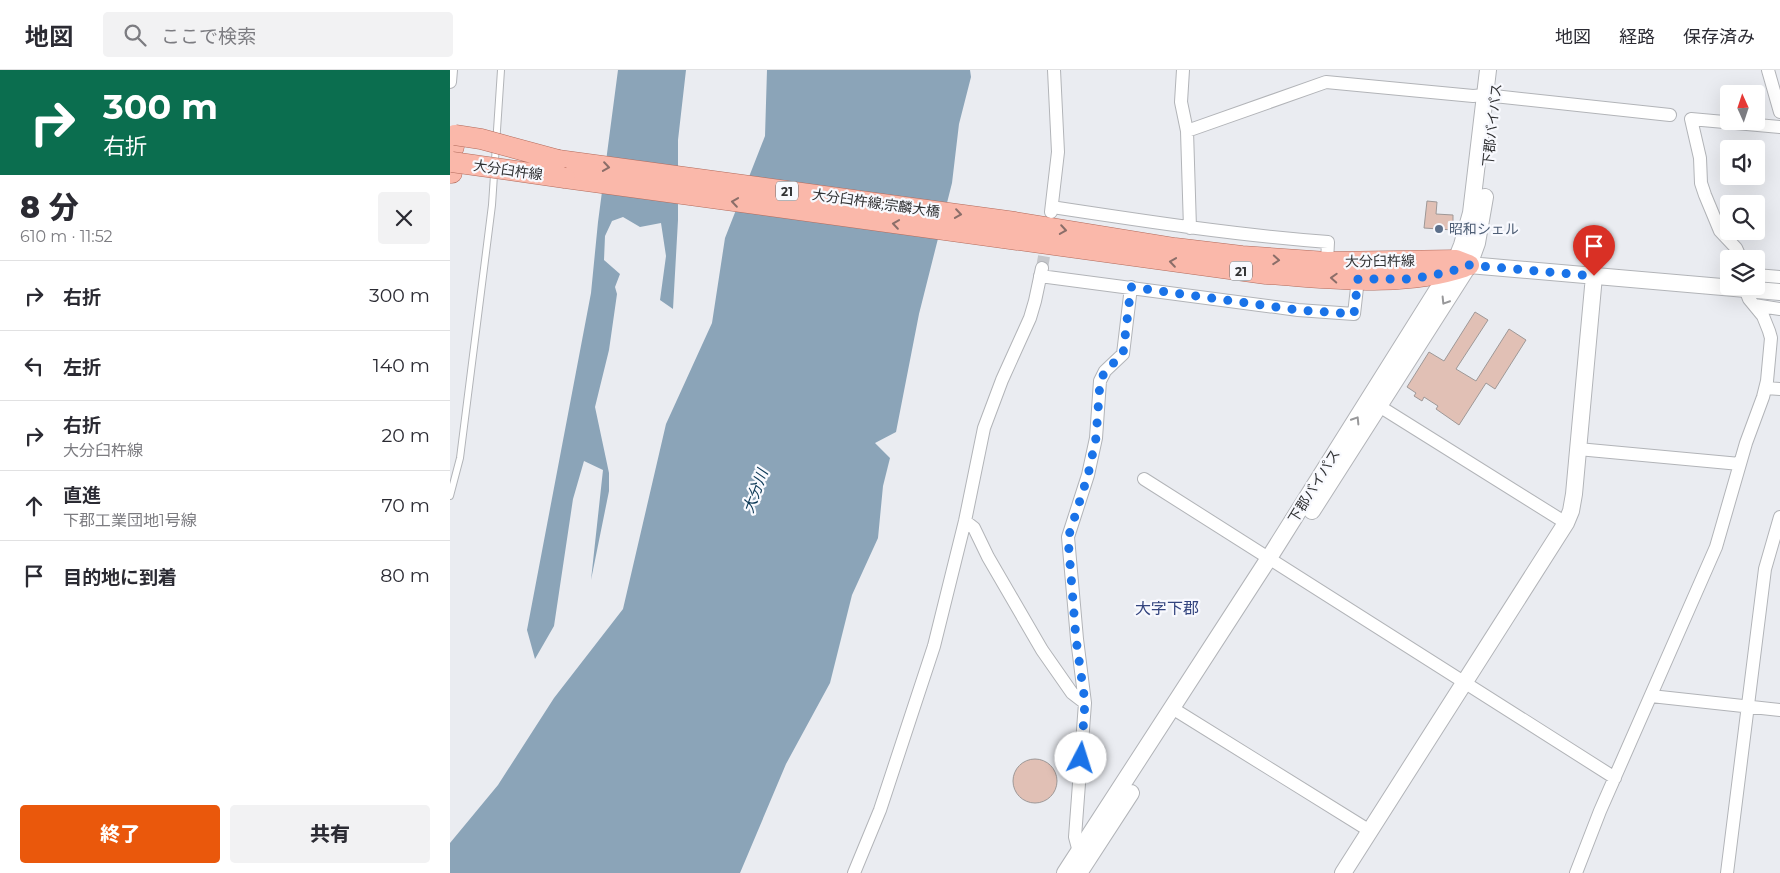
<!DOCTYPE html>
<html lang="ja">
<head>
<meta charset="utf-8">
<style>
  body { margin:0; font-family:Montserrat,"Noto Sans JP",sans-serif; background:#f2f2f3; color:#2b2b33; height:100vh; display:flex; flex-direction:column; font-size:19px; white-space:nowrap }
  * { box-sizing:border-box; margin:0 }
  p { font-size:16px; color:#7c7c81 }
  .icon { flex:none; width:28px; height:28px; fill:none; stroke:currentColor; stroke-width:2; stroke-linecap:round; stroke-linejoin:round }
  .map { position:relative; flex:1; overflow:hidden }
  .panel { display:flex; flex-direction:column; background:#fff; width:450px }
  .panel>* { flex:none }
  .hud { background:#0b6e4f; color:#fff; overflow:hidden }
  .needle { width:32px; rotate:357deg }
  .tools { position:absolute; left:1270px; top:15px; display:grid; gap:10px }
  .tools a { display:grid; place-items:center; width:45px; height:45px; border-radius:5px; background:#fff; box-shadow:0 5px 20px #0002; font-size:25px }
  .pin { position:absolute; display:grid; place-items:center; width:42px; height:42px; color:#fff; margin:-51px -21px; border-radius:50% 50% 50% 0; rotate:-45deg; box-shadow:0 0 5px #0007 }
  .pin .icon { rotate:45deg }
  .me { position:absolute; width:55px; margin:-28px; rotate:5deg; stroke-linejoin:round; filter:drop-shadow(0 0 4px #0008) }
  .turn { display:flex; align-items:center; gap:18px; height:105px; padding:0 20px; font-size:22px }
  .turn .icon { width:65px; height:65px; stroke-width:2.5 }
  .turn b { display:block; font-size:35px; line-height:42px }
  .round { display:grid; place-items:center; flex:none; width:52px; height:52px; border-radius:5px; background:#f2f2f3 }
  .head { display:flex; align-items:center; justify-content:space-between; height:85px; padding:0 20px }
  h1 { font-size:30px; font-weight:800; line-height:38px }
  .action { display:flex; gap:10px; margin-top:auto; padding:10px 20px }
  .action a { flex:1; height:58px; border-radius:5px; background:#ea580c; color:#fff; font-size:20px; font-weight:800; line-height:58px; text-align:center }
  .action a+a { background:#f2f2f3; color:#2b2b33 }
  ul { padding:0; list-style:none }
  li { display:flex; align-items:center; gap:15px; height:70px; padding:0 20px; border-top:1px solid #e1e1e2 }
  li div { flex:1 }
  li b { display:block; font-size:19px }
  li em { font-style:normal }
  header { display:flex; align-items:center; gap:30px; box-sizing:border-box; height:70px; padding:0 25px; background:#fff; border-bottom:1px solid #e1e1e2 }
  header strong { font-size:24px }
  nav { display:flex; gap:28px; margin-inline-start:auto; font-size:18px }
  .search { width:350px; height:45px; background:#f2f2f3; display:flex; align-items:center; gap:12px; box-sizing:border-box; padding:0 18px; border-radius:5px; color:#7c7c81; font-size:19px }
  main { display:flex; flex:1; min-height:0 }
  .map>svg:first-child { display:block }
</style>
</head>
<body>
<header>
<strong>地図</strong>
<div class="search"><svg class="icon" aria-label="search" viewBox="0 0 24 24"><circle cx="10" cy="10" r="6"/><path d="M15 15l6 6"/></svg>ここで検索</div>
<nav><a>地図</a><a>経路</a><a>保存済み</a></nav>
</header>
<main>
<section class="panel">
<div class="hud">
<div class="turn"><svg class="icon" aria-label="right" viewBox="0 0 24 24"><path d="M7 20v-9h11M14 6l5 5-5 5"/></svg><div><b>300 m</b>右折</div></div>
</div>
<div class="head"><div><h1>8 分</h1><p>610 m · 11:52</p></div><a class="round"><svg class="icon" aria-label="close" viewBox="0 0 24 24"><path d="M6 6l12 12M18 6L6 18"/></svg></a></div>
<ul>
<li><svg class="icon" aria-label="right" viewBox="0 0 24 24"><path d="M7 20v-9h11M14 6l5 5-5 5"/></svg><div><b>右折</b></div><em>300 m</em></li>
<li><svg class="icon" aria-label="left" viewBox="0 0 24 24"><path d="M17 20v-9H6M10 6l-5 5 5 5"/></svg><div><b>左折</b></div><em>140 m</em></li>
<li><svg class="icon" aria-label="right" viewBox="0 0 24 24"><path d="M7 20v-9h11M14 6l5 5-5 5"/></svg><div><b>右折</b><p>大分臼杵線</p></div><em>20 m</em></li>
<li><svg class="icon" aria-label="ahead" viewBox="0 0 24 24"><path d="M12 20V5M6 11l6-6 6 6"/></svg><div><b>直進</b><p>下郡工業団地1号線</p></div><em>70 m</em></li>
<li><svg class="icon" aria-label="arrive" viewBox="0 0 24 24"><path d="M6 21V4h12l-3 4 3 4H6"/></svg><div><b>目的地に到着</b></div><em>80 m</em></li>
</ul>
<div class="action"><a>終了</a><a>共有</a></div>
</section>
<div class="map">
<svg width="1330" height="803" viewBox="0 0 1330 803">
  <rect width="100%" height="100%" fill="#eaecf1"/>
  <path fill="#8ba4b8" d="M 168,0 L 236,0 L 228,70 L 228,150 L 223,239 L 210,230 L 216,186 L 211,153 L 190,157 L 173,147 L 162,151 L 155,166 L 154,190 L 170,204 L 165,217 L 167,224 L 159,280 L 145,337 L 159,403 L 159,421 L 141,510 L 153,400 L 134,391 L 123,429 L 104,556 L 85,589 L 77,560 L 141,223 L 148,152 Z
    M 317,0 L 520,0 L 521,7 L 509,54 L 502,113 L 469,244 L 446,362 L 425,373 L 440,388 L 433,416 L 428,468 L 402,525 L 380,613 L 336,694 L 290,803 L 0,803 L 0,773 L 48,715 L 104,628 L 173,539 L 216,354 L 262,253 L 275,168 L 315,66 Z"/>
  <path fill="#e1c0b5" stroke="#9e9897" d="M 977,131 L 987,132 L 986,144 L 1003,145 L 1003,160 L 974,158 Z
    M 1025,242 L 1038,250 L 1006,299 L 1026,311 L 1059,259 L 1076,270 L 1045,319 L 1036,313 L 1009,355 L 986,339 L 988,336 L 974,327 L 972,331 L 964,326 L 966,323 L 957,317 L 979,282 L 994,291 Z
    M563 711a22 22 0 1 1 44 0a22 22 0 1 1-44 0Z"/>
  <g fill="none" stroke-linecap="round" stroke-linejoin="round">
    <path stroke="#c5c7cb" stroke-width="12" stroke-dasharray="12 6" stroke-linecap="butt" d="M 592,198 L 597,169"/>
    <defs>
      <path id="service" d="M 0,426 L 10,388 L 42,135 L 51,0"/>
      <path id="minor" d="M 733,0 L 731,32 L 737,61 L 740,158
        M 1318,0 L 1330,42
        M 0,12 L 1,0
        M 737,61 L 876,12 L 1023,26 L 1035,25 L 1220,45
        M 602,137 C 694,151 785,165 878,172 L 877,192
        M 601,142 L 608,82 L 604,0
        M 1291,189 L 1286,178 L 1270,161 L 1255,125 L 1251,113 L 1250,88 L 1241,49 L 1330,57
        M 1306,205 L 1330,207
        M 590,206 L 848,240 L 904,244 L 908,209
        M 1304,235 L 1330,239
        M 1316,318 L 1330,319
        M 929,336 L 1116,453
        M 1128,379 L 1290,394
        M 694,409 L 1165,708
        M 515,451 L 524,458 L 538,487 L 592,580 L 622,623 L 635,633
        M 1201,626 L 1330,640
        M 722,638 L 920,761
        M 629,782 L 625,767 L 635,633 L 627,569 L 618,467 L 638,405 L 646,368 L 650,311 L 655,301 L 673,284 L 681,217
        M 404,803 L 430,740 L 484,576 L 515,451 L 534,358 L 552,310 L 580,248 L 585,231 L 592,198
        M 1126,803 L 1150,741 L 1266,477 L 1296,373 L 1313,327 L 1317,311 L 1321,268 L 1319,261 L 1313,246 L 1299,229 L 1294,216
        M 1277,803 L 1315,499 L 1330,447"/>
      <path id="tertiary" d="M 1019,195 L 1330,222
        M 862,441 L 1019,195 L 1027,173 L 1035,127
        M 615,803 L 819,488 L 1006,190 L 1012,175 L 1021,143 L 1038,0
        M 629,803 L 681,723
        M 893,803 L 1116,453 L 1121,441 L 1124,424 L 1144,206"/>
      <path id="primary" d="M 0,77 L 4,77
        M 108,90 L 565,152 L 725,178 L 792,186 L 877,192 L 1006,190 L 1019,195
        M 0,103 L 2,103
        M 115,108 L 816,204 C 881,208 951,218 1014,197"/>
    </defs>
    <use href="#service" stroke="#b2b4b8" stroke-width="8"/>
    <use href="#minor" stroke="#b2b4b8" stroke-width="14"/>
    <use href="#tertiary" stroke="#b2b4b8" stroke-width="18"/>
    <use href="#primary" stroke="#b26b5c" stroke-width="21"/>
    <use href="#service" stroke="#fff" stroke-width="6"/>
    <use href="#minor" stroke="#fff" stroke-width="12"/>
    <use href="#tertiary" stroke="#fff" stroke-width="16"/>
    <use href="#primary" stroke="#fab8aa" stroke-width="20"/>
    <defs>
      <path id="primary-bridge" d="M 5,65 L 31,69 L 108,90
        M 2,92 L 115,108"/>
    </defs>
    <use href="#primary-bridge" stroke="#b26b5c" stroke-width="21" stroke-linecap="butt"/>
    <use href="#primary-bridge" stroke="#fab8aa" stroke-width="20"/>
  </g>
  <defs><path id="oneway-chevron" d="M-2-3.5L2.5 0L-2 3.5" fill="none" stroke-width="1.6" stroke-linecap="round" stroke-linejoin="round" transform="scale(1.25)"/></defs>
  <g stroke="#8b6e69">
    <use href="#oneway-chevron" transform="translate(156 97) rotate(8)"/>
    <use href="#oneway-chevron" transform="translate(285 132) rotate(-172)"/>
    <use href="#oneway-chevron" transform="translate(508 144) rotate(8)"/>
    <use href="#oneway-chevron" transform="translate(446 154) rotate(-172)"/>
    <use href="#oneway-chevron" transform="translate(613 160) rotate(9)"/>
    <use href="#oneway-chevron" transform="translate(826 190) rotate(4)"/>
    <use href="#oneway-chevron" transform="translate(723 192) rotate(-172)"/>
    <use href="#oneway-chevron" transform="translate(884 208) rotate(-177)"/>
  </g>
  <g stroke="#98989a">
    <use href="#oneway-chevron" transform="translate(995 231) rotate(122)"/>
    <use href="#oneway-chevron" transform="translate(906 350) rotate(-58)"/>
  </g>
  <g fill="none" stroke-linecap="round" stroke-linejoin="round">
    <path stroke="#1a73e8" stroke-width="9" stroke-dasharray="0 16.2" d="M 631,688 L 635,632 L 626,569 L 618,468 L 638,405 L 646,368 L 650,312 L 655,301 L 673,284 L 681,217 L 848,240 L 904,244 L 908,209 L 962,209 L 999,202 L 1019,195 L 1144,206"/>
  </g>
  <circle fill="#5c6f8a" stroke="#f8f9fe" stroke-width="2" cx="989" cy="159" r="5"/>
  <g text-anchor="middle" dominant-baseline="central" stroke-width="4.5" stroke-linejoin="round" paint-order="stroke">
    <g fill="#f8f9fe" stroke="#6d6e71" stroke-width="1">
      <rect x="326" y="111.5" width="22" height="19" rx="4"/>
      <rect x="780" y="191.5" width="22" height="19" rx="4"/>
    </g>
    <g font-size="12" font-weight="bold" fill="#313234">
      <text x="337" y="121">21</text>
      <text x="791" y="201">21</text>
    </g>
    <g font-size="14" fill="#313234" stroke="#f8f9fe">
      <text transform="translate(1042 55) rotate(-84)">下郡バイパス</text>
      <text transform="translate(58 100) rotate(8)">大分臼杵線</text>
      <text transform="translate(426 133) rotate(8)">大分臼杵線;宗麟大橋</text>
      <text transform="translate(930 191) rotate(-1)">大分臼杵線</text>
      <text transform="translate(864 416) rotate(-58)">下郡バイパス</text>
    </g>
    <g font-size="14" fill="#4e5e75" stroke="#f8f9fe" text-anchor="start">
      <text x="999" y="159">昭和シェル</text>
    </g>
    <g font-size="15" font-style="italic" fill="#0a3755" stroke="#f8f9fe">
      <text transform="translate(305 421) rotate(-70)">大分川</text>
    </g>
    <g font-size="16" fill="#34457f" stroke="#f8f9fe">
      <text x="717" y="538">大字下郡</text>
    </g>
  </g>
</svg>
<div class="tools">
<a><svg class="needle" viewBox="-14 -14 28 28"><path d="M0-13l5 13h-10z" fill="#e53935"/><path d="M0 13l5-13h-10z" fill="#7c7c81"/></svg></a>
<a><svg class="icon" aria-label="sound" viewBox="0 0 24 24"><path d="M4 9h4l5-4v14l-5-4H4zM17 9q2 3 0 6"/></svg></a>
<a><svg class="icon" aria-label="search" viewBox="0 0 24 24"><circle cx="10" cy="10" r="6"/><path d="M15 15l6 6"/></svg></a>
<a><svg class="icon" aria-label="layers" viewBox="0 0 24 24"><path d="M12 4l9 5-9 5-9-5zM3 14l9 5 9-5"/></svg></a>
</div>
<div class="pin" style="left:1144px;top:206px;background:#d93025"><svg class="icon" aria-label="arrive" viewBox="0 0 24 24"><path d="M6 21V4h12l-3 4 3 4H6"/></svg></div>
<svg class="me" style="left:631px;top:688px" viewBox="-20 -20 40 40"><circle r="19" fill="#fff"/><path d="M0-13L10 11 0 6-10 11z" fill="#1a73e8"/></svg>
</div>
</main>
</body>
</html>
